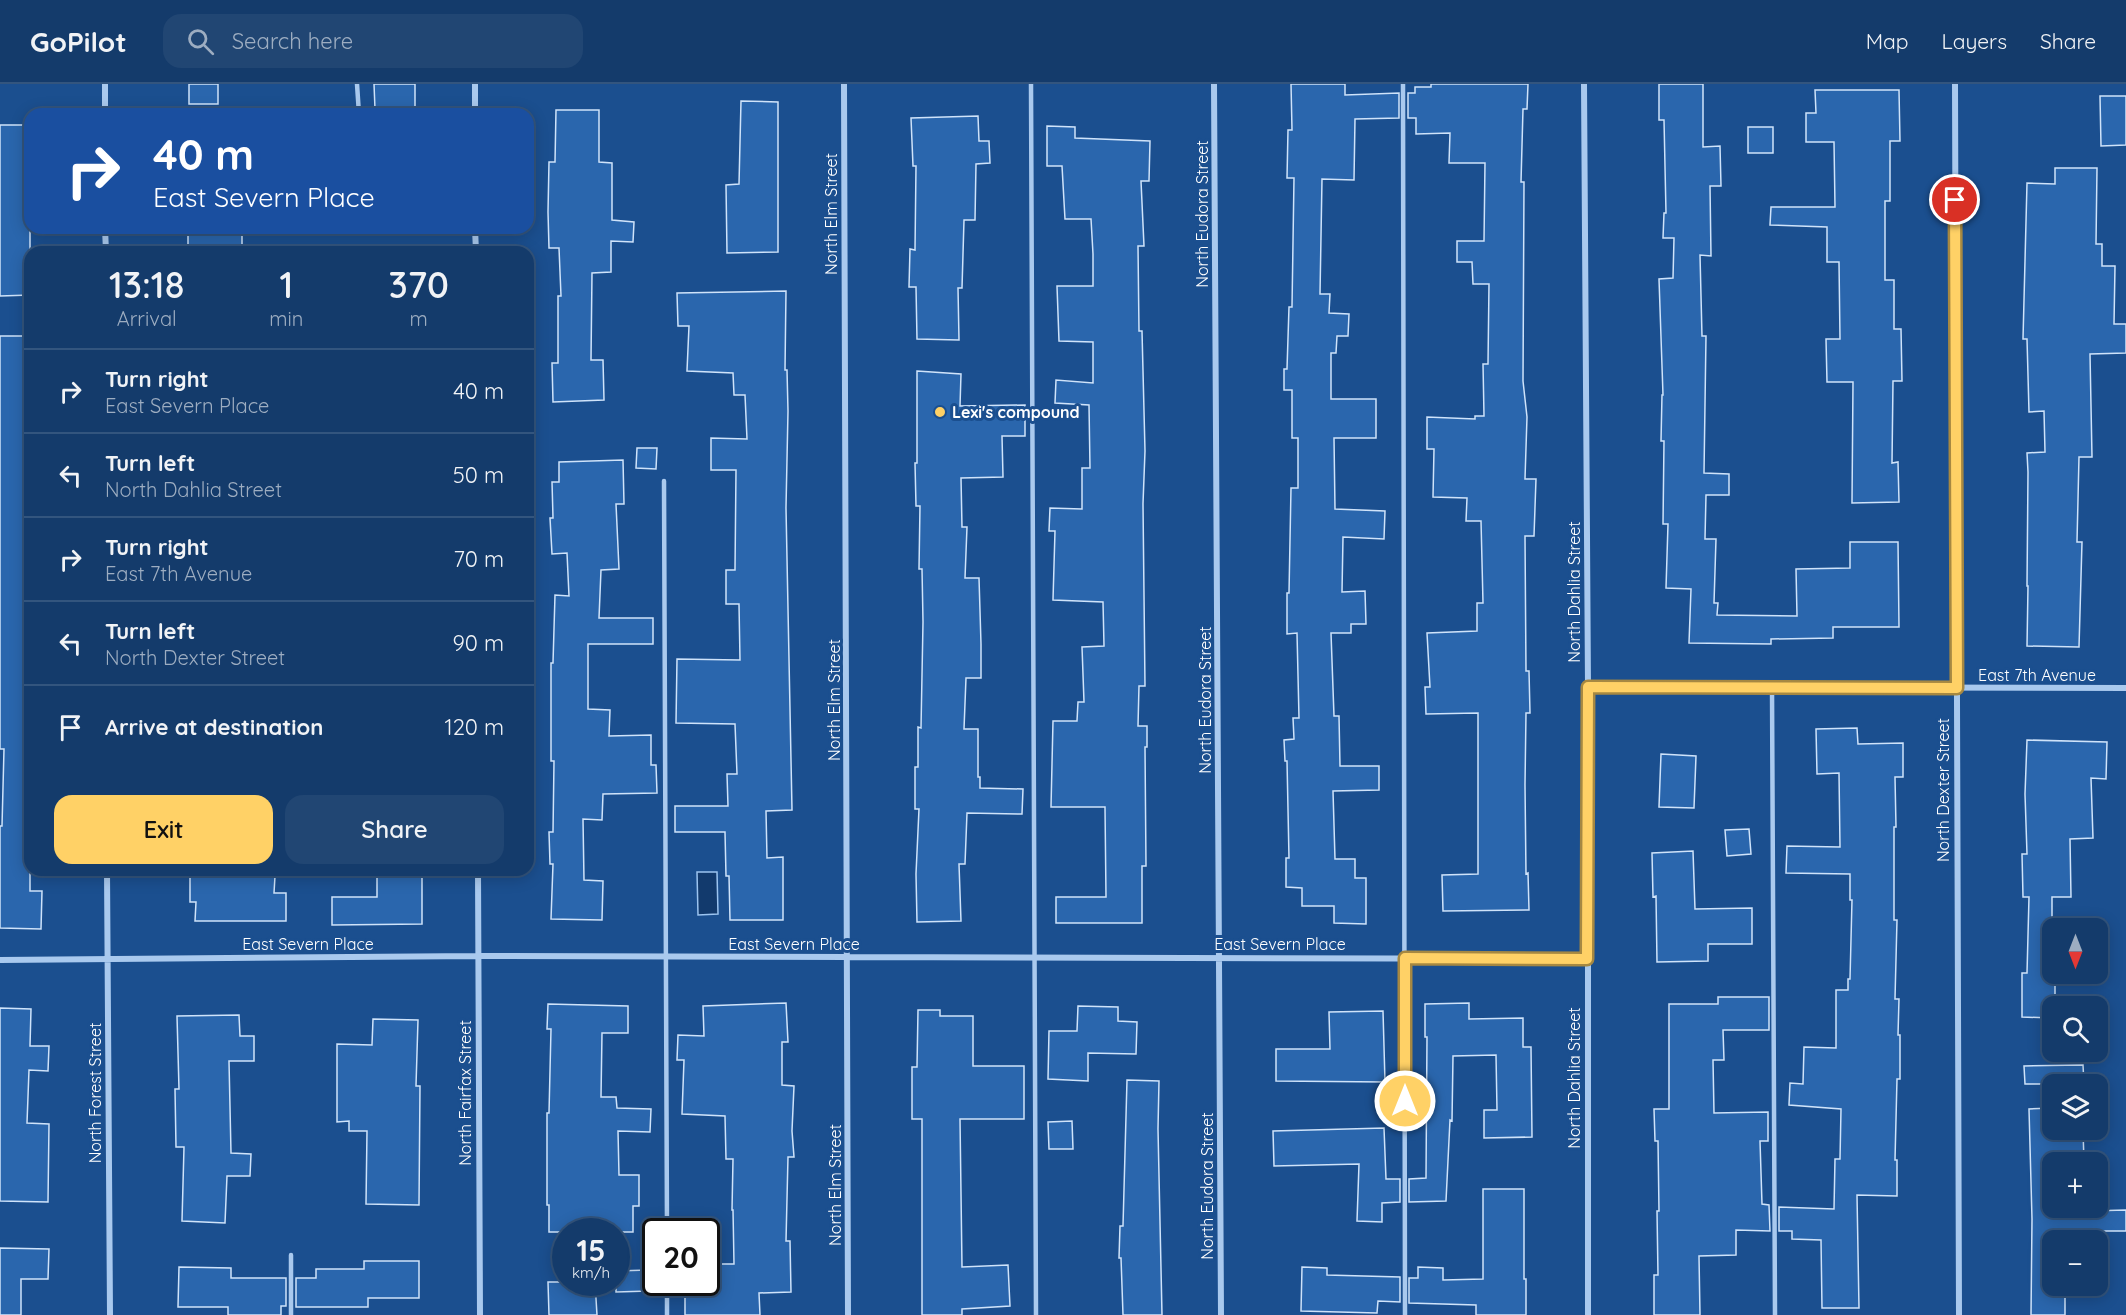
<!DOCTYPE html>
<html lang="en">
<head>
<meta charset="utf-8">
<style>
  body { margin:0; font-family:Quicksand,sans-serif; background:#214673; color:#f1f3f6; height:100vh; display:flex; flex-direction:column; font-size:22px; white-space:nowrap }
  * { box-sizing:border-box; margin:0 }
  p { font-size:20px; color:#9dadc1 }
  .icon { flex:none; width:33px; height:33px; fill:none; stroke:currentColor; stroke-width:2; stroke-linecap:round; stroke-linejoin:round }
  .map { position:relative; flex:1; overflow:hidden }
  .sheet { position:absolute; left:24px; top:162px; width:510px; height:630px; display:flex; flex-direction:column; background:#143b6b; border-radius:18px; box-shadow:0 3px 15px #0003,0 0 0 2px #33557e }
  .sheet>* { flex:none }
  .guide { position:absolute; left:24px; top:24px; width:510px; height:126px; border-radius:18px; box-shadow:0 3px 15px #0003,0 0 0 2px #33557e; background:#1a4fa0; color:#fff; overflow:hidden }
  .needle { width:39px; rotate:180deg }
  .tools { position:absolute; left:2042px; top:834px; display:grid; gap:12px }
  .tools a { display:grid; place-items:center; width:66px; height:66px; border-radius:12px; background:#143b6b; box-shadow:0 3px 15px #0003,0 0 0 2px #33557e; font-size:30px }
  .speed { position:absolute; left:552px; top:1134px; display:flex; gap:12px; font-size:30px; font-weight:700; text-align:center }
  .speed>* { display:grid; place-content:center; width:78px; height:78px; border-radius:50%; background:#143b6b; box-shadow:0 3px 15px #0003,0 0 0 2px #33557e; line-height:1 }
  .speed small { font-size:15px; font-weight:400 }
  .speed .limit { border:3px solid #111; border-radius:9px; background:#fff; color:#111 }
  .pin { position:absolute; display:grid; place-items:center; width:51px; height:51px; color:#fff; margin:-26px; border:3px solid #fff; border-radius:50%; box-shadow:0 2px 6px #0007 }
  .me { position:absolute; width:66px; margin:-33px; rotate:0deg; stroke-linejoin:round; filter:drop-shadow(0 0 4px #0008) }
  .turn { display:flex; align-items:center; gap:21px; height:126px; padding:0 30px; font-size:27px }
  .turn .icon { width:78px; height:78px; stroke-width:2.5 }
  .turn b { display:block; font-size:42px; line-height:51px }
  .eta { display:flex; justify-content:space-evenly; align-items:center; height:102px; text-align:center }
  .eta b { font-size:36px; font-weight:600; line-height:42px }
  .button { display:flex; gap:12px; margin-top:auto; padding:12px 30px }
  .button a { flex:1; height:69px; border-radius:18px; background:#ffd166; color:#111; font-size:24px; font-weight:600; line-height:69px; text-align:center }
  .button a+a { background:#214673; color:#f1f3f6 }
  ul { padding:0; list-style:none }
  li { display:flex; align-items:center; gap:18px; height:84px; padding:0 30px; border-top:2px solid #33557e }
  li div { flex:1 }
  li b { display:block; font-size:22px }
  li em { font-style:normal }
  header { display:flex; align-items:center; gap:36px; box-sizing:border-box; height:84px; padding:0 30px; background:#143b6b; border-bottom:2px solid #33557e }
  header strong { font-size:28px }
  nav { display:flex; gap:33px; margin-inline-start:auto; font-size:21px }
  .search { width:420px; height:54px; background:#214673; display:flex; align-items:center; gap:15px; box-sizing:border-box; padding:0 21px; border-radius:18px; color:#9dadc1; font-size:22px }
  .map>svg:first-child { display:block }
</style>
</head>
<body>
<header>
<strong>GoPilot</strong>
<div class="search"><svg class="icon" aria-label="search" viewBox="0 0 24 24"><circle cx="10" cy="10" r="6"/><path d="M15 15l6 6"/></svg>Search here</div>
<nav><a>Map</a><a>Layers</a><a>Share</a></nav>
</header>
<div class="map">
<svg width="2126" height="1231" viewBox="0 0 2126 1231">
  <rect width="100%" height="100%" fill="#1b4f8f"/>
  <path fill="#123a6d" stroke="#9cc4f0" stroke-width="1.5" d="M 697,788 L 717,788 L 718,830 L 698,831 Z"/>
  <path fill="#2a66ad" stroke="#cfe3fa" stroke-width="1.5" d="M 189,0 L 218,0 L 218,20 L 189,20 Z
    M 374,0 L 415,0 L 415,24 L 375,25 Z
    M 1291,0 L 1345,0 L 1345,11 L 1399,9 L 1399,34 L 1355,35 L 1354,96 L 1322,95 L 1320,210 L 1330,210 L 1329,229 L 1349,230 L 1348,252 L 1337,252 L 1336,269 L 1331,269 L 1331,315 L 1376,315 L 1376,354 L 1334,354 L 1335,425 L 1385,427 L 1384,455 L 1343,453 L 1342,508 L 1365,507 L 1366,540 L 1351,540 L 1351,549 L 1331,549 L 1334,632 L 1339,632 L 1340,682 L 1379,682 L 1379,706 L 1333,707 L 1335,775 L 1355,775 L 1355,794 L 1366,794 L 1366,840 L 1334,839 L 1334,822 L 1302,822 L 1302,804 L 1286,803 L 1286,774 L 1289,774 L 1287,677 L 1285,677 L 1284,656 L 1294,655 L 1293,634 L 1299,634 L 1297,549 L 1287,550 L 1287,509 L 1289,509 L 1291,404 L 1298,404 L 1298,354 L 1292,354 L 1292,306 L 1284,306 L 1284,285 L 1287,285 L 1289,223 L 1292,223 L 1294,94 L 1287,94 L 1288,46 L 1292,46 Z
    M 1431,0 L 1528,0 L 1527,25 L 1523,25 L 1521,98 L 1524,98 L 1523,297 L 1527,333 L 1525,395 L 1536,395 L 1534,452 L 1525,452 L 1526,587 L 1529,587 L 1530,629 L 1526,629 L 1525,701 L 1526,790 L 1528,789 L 1529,826 L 1443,827 L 1442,791 L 1478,790 L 1478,629 L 1426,630 L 1425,603 L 1430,603 L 1427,549 L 1477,547 L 1477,519 L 1483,519 L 1481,437 L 1466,437 L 1467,414 L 1433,413 L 1434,365 L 1427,365 L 1427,333 L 1475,335 L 1475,332 L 1484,332 L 1483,280 L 1488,280 L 1489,200 L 1473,200 L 1472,178 L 1457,178 L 1457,157 L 1484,157 L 1485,79 L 1449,79 L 1450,49 L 1416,50 L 1416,34 L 1408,34 L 1408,9 L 1415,9 L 1415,3 L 1431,3 Z
    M 1659,0 L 1703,0 L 1703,63 L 1720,62 L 1721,102 L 1710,102 L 1711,172 L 1700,171 L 1702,252 L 1706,252 L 1704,389 L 1729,390 L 1729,411 L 1706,411 L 1705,455 L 1716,455 L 1714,519 L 1718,519 L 1717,531 L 1797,532 L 1796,485 L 1850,484 L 1850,458 L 1898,458 L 1899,543 L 1833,543 L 1833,554 L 1771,555 L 1771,560 L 1689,559 L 1691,505 L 1666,504 L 1668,440 L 1663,440 L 1664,357 L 1661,357 L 1662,311 L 1663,311 L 1659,195 L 1673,194 L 1674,154 L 1663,154 L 1664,129 L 1666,129 L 1664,36 L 1659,36 Z
    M 1815,6 L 1899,6 L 1900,57 L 1890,57 L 1890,117 L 1885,117 L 1885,196 L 1894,196 L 1894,245 L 1901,245 L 1902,297 L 1893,297 L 1892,379 L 1898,378 L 1899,418 L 1852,419 L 1853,298 L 1827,298 L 1826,255 L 1840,255 L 1839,178 L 1827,178 L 1827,143 L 1770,141 L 1771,123 L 1835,123 L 1834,58 L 1806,58 L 1806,29 L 1816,29 Z
    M 2100,12 L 2126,12 L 2126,61 L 2101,62 Z
    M 741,17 L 778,18 L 778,168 L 727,169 L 726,101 L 739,100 Z
    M 556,26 L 599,26 L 599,78 L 612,79 L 612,136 L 634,138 L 633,158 L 611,157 L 611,188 L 592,189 L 591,276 L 603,276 L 604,316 L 553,318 L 552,279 L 558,279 L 558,212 L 561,212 L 559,164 L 549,164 L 548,128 L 549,78 L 555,78 Z
    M 978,32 L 979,57 L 989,57 L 990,79 L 976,80 L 975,136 L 964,136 L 962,204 L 958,204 L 959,256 L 917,255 L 916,203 L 909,203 L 910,165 L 915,166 L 916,82 L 913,82 L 911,34 Z
    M 0,41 L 30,41 L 30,211 L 0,212 Z
    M 1047,42 L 1075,43 L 1075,54 L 1150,57 L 1149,97 L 1141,97 L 1144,162 L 1138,162 L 1139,247 L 1142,247 L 1145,367 L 1143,420 L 1145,602 L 1139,602 L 1138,642 L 1147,642 L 1147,663 L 1145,663 L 1146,782 L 1142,782 L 1142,839 L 1056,839 L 1056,813 L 1106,813 L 1105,723 L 1051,723 L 1053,637 L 1077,637 L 1078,618 L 1084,618 L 1082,563 L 1104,562 L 1103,518 L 1053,516 L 1055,447 L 1049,447 L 1050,424 L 1082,425 L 1082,384 L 1090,384 L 1089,321 L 1055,319 L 1056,296 L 1093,299 L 1093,258 L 1059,257 L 1057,202 L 1093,202 L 1093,170 L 1091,135 L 1065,135 L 1062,82 L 1047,82 Z
    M 1748,43 L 1773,43 L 1773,69 L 1748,69 Z
    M 2055,84 L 2097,84 L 2096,160 L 2102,160 L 2102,182 L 2115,182 L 2114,240 L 2126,240 L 2126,269 L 2090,270 L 2092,373 L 2079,373 L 2077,458 L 2082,458 L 2079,563 L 2027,562 L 2028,502 L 2027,502 L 2028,388 L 2027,369 L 2045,368 L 2044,327 L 2029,328 L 2027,255 L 2023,255 L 2027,99 L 2055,100 Z
    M 188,144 L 242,144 L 242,164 L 188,164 Z
    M 786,207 L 785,286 L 787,286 L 788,327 L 786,424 L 792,726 L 766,727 L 767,774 L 783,773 L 783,836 L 730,836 L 729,792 L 726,792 L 725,748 L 675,748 L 675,722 L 728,722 L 727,690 L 737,690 L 735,640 L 676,639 L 677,575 L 740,576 L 739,520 L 726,520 L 726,486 L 735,486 L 736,386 L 711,386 L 711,354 L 747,355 L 745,311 L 734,311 L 733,289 L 687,287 L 689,242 L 678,242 L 677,209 Z
    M 0,252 L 30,252 L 30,297 L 28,297 L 30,340 L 30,807 L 42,807 L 41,845 L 0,844 L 0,742 L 2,742 L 4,665 L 0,665 Z
    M 917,287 L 961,290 L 960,322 L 1025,321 L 1025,352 L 1002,352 L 1003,393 L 961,394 L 962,443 L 967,443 L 965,494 L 979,494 L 981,560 L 981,594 L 966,594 L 964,645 L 978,645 L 978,693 L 980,693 L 980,704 L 1023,705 L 1022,730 L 967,729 L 965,780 L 959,780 L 961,837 L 917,838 L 916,790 L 919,725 L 915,725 L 915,683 L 918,683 L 918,643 L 921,644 L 923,538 L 922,485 L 919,485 L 920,422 L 916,422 L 915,379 L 917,379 Z
    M 637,364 L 657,364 L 656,385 L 636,384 Z
    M 623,376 L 624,420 L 616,420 L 619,485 L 601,486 L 599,534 L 653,534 L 653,560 L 588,560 L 588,625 L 610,626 L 609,652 L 651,651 L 651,681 L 656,681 L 657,709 L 603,710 L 602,736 L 583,735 L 584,796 L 603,797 L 602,836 L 551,835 L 553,780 L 550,780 L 549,748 L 553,748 L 554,677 L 551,677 L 551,579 L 553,579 L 555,511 L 569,512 L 567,469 L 552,470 L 550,434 L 553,434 L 552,398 L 559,398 L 559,378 Z
    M 1857,644 L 1858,660 L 1903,659 L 1903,693 L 1895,693 L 1896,743 L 1894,743 L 1894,836 L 1897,836 L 1895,915 L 1899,915 L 1898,951 L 1900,951 L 1900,995 L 1897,995 L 1895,1076 L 1897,1076 L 1897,1112 L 1857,1111 L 1859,1224 L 1822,1224 L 1821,1156 L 1792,1155 L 1792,1147 L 1779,1147 L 1779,1123 L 1834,1125 L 1835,1075 L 1840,1075 L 1841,1025 L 1789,1021 L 1790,999 L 1803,1000 L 1804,963 L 1836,964 L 1836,906 L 1848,906 L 1848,895 L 1850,895 L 1852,816 L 1850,816 L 1850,790 L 1786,789 L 1787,762 L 1840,763 L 1839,689 L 1817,690 L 1816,645 Z
    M 2027,656 L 2107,658 L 2106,695 L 2091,694 L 2093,754 L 2070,755 L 2071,813 L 2052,813 L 2052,890 L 2055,890 L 2055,922 L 2052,922 L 2052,934 L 2022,933 L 2022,889 L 2027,889 L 2029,813 L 2023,813 L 2022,770 L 2027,770 L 2025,710 Z
    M 1661,670 L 1696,672 L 1694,724 L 1659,723 Z
    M 1749,745 L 1751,770 L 1727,772 L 1725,746 Z
    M 1693,767 L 1695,825 L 1752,824 L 1752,860 L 1708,860 L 1708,877 L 1657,878 L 1656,812 L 1653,813 L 1652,769 Z
    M 422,789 L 422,840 L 332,841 L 332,813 L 377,813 L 377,790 Z
    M 190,791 L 275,792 L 274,809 L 286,809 L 286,837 L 195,837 L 196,818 L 190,818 Z
    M 1718,913 L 1769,913 L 1769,946 L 1723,946 L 1724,976 L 1713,976 L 1714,1029 L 1768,1028 L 1768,1057 L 1760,1057 L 1762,1120 L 1769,1121 L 1770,1147 L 1736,1146 L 1736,1171 L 1699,1172 L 1700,1231 L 1654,1231 L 1654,1191 L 1658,1191 L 1657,1127 L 1659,1127 L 1658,1057 L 1655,1057 L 1654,1025 L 1669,1025 L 1669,920 L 1718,920 Z
    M 786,919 L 788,958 L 782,958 L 782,1001 L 794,1002 L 792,1047 L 794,1073 L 788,1073 L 786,1157 L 790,1157 L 791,1208 L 759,1209 L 760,1231 L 685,1231 L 685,1198 L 706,1198 L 706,1180 L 734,1180 L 733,1126 L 732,1126 L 733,1075 L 726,1075 L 725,1032 L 682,1030 L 684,976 L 677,976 L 678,951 L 704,952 L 703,922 Z
    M 1469,919 L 1469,935 L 1523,934 L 1523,963 L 1531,963 L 1532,1053 L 1484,1054 L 1484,1026 L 1497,1026 L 1496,971 L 1453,972 L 1452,1037 L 1450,1036 L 1446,1117 L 1409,1118 L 1409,1095 L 1426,1094 L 1427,953 L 1425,953 L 1425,920 Z
    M 548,920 L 628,922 L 628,949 L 602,949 L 601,1013 L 616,1013 L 617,1024 L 651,1025 L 650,1048 L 618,1047 L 619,1091 L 639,1091 L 639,1122 L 633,1122 L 633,1148 L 549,1148 L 549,1121 L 547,1121 L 547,1029 L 549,1029 L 551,945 L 547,945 Z
    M 1078,922 L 1118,923 L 1118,937 L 1137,938 L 1136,970 L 1088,969 L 1088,997 L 1048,995 L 1049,947 L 1077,947 Z
    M 0,924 L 31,925 L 30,962 L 49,962 L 48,987 L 29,986 L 27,1039 L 49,1040 L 48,1118 L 0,1117 Z
    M 918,926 L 940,926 L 940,932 L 973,932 L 973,982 L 1024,982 L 1024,1035 L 960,1035 L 962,1183 L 1008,1181 L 1010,1222 L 962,1225 L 962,1231 L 922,1231 L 922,1035 L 912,1035 L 912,983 L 917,983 Z
    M 1383,927 L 1385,998 L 1276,997 L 1276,965 L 1330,965 L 1329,928 Z
    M 239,931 L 240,952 L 254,952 L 254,977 L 229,977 L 231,1069 L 251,1070 L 250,1092 L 227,1092 L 225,1139 L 182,1137 L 184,1063 L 176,1063 L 175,1005 L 179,1005 L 177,932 Z
    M 373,935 L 418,936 L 416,1002 L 420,1002 L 419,1121 L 366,1120 L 367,1047 L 349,1047 L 349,1037 L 337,1038 L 337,960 L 372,961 Z
    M 2083,981 L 2084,1000 L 2025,1000 L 2024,982 Z
    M 1127,996 L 1159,997 L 1158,1045 L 1162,1231 L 1123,1231 L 1121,1174 L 1119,1174 L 1120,1142 L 1123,1142 Z
    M 2052,1024 L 2052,1046 L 2083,1046 L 2084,1078 L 2052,1078 L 2052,1128 L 2126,1126 L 2126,1147 L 2092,1147 L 2092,1156 L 2052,1156 L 2052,1202 L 2065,1202 L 2065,1231 L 2031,1231 L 2032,1135 L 2029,1025 Z
    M 1072,1037 L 1073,1065 L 1049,1065 L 1048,1038 Z
    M 1384,1044 L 1386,1095 L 1400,1095 L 1400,1118 L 1382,1119 L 1382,1138 L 1357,1137 L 1359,1080 L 1274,1082 L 1273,1047 Z
    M 1483,1105 L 1524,1105 L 1524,1195 L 1526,1195 L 1526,1231 L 1476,1231 L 1476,1221 L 1409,1219 L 1409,1194 L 1418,1194 L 1418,1183 L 1443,1184 L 1443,1196 L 1483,1195 Z
    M 0,1164 L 49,1165 L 48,1195 L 21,1195 L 21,1231 L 0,1231 Z
    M 364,1177 L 419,1177 L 419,1214 L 368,1214 L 368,1223 L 296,1223 L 296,1194 L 316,1194 L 316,1185 L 364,1185 Z
    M 179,1183 L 231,1184 L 231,1194 L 286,1194 L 286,1222 L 281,1222 L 281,1231 L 228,1231 L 228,1223 L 178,1223 Z
    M 1302,1183 L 1327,1184 L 1327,1191 L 1400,1193 L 1400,1218 L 1378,1217 L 1377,1229 L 1301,1227 Z
    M 648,1186 L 649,1207 L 616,1208 L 616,1187 Z
    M 548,1198 L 595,1198 L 597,1231 L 549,1231 Z"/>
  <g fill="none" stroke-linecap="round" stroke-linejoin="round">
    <path stroke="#a9c9ee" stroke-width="4.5" d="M 357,0 L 359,30
      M 1031,0 L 1036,1231
      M 1403,0 L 1405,1231
      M 664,397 L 667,1148
      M 1772,603 L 1775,1231
      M 291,1171 L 291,1231
      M 667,1198 L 667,1231"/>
    <path stroke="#a9c9ee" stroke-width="6" d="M 105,0 L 105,30
      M 475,0 L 475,30
      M 844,0 L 848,1231
      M 1214,0 L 1221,1231
      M 1584,0 L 1588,603 L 1588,1231
      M 1955,0 L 1959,1231
      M 105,144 L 106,168
      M 475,144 L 476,168
      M 1588,603 L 2126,604
      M 107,786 L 110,1231
      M 478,786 L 480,1231
      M 0,876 L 478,872 L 1587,875"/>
  </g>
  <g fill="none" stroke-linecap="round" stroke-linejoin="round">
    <defs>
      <path id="route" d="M 1405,1017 L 1405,874 L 1587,875 L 1588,603 L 1957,604 L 1955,116"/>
    </defs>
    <use href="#route" stroke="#a68842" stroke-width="15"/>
    <use href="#route" stroke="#ffd166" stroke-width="10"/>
  </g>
  <circle fill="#ffd166" stroke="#1b4f8f" stroke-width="2" cx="940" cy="328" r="6"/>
  <g text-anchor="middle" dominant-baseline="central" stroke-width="6" stroke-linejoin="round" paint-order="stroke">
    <g font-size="16" fill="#fff" stroke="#1b4f8f">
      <text transform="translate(831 130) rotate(-90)">North Elm Street</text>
      <text transform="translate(1202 130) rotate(-90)">North Eudora Street</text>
      <text transform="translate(1574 508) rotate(-90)">North Dahlia Street</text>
      <text x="2037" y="591">East 7th Avenue</text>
      <text transform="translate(834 616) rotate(-90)">North Elm Street</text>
      <text transform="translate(1205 616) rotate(-90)">North Eudora Street</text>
      <text transform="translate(1943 706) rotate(-90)">North Dexter Street</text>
      <text x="308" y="860">East Severn Place</text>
      <text x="794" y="860">East Severn Place</text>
      <text x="1280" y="860">East Severn Place</text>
      <text transform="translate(1574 994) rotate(-90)">North Dahlia Street</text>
      <text transform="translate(95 1009) rotate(-90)">North Forest Street</text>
      <text transform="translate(465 1009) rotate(-90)">North Fairfax Street</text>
      <text transform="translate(835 1101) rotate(-90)">North Elm Street</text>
      <text transform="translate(1207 1102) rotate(-90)">North Eudora Street</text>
    </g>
    <g font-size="16" font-weight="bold" fill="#fff" stroke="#1b4f8f" text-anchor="start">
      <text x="952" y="328">Lexi's compound</text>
    </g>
  </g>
</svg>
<div class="tools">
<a><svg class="needle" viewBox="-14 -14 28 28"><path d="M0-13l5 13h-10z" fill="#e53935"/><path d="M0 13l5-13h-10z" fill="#9dadc1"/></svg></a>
<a><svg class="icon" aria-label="search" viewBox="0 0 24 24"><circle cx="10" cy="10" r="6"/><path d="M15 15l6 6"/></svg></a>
<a><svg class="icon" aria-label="layers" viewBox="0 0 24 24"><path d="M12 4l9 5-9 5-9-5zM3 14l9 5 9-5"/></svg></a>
<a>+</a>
<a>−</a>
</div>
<div class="speed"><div>15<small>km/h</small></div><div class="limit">20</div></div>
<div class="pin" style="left:1955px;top:116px;background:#d93025"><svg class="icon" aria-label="arrive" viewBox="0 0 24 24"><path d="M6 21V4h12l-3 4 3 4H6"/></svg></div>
<svg class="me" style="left:1405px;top:1017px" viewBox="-20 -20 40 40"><circle r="17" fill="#ffd166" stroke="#fff" stroke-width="3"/><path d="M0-11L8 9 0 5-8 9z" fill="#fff"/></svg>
<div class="guide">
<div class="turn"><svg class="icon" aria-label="right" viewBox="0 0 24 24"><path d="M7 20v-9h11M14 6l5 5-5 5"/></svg><div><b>40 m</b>East Severn Place</div></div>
</div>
<section class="sheet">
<div class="eta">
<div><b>13:18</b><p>Arrival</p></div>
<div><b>1</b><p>min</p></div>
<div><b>370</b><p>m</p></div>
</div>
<ul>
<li><svg class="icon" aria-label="right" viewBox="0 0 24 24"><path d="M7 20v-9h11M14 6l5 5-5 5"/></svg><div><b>Turn right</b><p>East Severn Place</p></div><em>40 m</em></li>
<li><svg class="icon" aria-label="left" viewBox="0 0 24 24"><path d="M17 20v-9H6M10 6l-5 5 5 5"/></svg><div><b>Turn left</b><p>North Dahlia Street</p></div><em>50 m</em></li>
<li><svg class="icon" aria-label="right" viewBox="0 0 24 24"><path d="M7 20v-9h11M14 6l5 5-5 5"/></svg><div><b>Turn right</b><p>East 7th Avenue</p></div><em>70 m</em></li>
<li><svg class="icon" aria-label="left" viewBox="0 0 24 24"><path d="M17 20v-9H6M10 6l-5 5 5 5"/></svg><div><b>Turn left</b><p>North Dexter Street</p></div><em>90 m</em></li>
<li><svg class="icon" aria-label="arrive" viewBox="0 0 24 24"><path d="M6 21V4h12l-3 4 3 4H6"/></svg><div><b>Arrive at destination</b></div><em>120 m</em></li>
</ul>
<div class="button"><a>Exit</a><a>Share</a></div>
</section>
</div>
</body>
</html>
